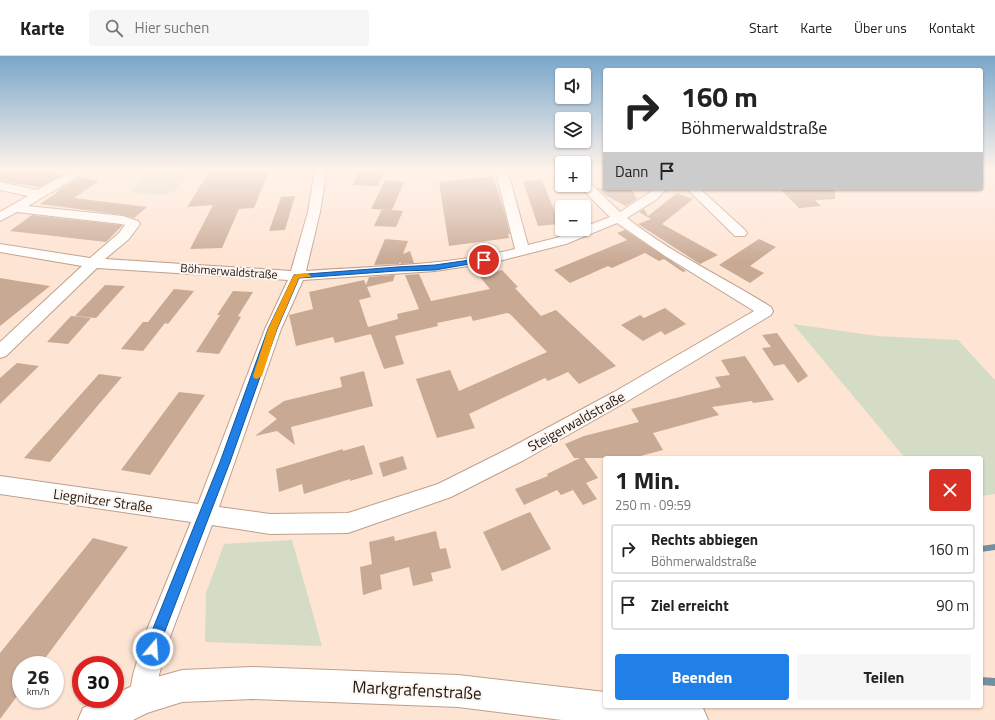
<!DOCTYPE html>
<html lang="de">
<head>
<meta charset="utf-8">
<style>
  body { margin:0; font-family:"Titillium Web",sans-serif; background:#f6f6f6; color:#222; height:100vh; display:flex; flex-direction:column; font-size:15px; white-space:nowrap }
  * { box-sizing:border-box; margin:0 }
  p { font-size:13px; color:#767676 }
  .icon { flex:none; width:22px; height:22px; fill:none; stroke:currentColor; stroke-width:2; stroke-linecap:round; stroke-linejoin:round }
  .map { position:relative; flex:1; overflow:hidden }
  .details { position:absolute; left:603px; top:400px; width:380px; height:252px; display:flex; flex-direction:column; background:#fff; border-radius:4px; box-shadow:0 1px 3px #0004 }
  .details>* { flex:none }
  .banner { position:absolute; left:603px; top:12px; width:380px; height:122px; border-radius:4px; box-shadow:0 1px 3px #0004; background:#fff; color:#222; overflow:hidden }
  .buttons { position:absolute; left:555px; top:12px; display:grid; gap:8px }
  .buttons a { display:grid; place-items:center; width:36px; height:36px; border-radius:4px; background:#fff; box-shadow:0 1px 3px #0004; font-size:20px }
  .speed { position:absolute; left:12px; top:600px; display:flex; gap:8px; font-size:20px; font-weight:700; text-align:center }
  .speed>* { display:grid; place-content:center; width:52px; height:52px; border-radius:50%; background:#fff; box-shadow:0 1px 3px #0004; line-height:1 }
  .speed small { font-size:10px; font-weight:400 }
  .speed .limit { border:6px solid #d22; background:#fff; color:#111 }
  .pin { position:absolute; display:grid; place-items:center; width:34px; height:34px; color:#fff; margin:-17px; border:2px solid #fff; border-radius:50%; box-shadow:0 1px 4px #0007 }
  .me { position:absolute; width:44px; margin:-22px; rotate:18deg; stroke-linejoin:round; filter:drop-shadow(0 0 3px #0008) }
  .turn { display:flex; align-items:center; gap:14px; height:84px; padding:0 12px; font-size:18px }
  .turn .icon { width:52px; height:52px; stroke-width:2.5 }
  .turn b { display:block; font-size:28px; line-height:34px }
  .then { display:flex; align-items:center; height:38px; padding:0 12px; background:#0003; gap:8px; font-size:15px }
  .round { display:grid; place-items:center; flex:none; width:42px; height:42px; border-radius:4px; background:#f6f6f6 }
  .overview { display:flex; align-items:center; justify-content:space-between; height:68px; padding:0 12px }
  h1 { font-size:24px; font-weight:700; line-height:30px }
  .cta { display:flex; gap:8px; margin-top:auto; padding:8px 12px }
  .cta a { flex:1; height:46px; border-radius:4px; background:#217fe8; color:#fff; font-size:16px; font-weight:700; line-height:46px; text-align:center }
  .cta a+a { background:#f6f6f6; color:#222 }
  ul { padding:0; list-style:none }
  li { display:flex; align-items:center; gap:12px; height:50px; margin:0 8px 6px; padding:0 4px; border:2px solid #e0e0e0; border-radius:4px }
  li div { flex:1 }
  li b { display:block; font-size:15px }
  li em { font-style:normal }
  header { display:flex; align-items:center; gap:24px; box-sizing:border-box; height:56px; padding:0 20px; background:#fff; border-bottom:1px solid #e0e0e0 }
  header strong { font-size:19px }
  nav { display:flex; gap:22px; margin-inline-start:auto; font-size:14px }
  .search { width:280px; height:36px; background:#f6f6f6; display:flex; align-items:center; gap:10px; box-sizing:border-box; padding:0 14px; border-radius:4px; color:#767676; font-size:15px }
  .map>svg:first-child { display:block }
</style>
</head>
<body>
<header>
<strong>Karte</strong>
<div class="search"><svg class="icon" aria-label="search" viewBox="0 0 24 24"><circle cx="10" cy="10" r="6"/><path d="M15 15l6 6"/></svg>Hier suchen</div>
<nav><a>Start</a><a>Karte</a><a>Über uns</a><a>Kontakt</a></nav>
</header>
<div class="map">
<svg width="995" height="664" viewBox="0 0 995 664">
  <rect width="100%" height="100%" fill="#fee4d3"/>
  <path fill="#d4dcc5" d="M 153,113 L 190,113 C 186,120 182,129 176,134 C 164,143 142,137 129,136 Z
    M 793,268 L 877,280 L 958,284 L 995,324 L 995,438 L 981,440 L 981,402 L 905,402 Z
    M 292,484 L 322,590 L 205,586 L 206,537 L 224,488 Z"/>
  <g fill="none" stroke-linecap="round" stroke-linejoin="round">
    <path fill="#73909f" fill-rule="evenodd" d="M 995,488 L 995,494 L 981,496 L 981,490 Z
      M 981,621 L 995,622 L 995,630 L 981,629 Z"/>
  </g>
  <path fill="#c8a994" d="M 0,113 L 12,113 L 33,117 L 41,113 L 64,118 L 39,131 L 0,125 Z
    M 211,113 L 270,113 L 254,152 L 239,153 L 222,192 L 190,193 L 213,149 L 187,151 Z
    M 361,113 L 378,113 L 377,115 L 385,115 L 378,130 L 352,129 Z
    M 493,120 L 505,158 L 510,178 L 508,178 L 509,182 L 449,190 L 439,126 Z
    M 80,121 L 99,125 L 74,142 L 147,151 L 134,162 L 123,159 L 40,148 L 59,135 L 57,135 Z
    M 385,124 L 404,126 L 392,154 L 371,153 Z
    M 542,124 L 554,154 L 559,168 L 538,170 L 523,125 Z
    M 597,132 L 631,132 L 637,143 L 626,150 L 605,139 Z
    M 779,132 L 835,132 L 835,143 L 815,144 L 821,150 L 799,152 Z
    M 677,137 L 693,143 L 662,168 L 718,199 L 700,208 L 638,168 L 651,163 L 639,156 L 644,153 L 648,160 Z
    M 295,140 L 285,174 L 269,175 L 281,141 Z
    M 382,153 L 403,155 L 396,171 L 374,170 Z
    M 32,159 L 121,169 L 122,170 L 106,186 L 10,175 Z
    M 625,174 L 686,215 L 683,216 L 664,203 L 659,205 L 645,197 L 612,212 L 608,210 L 570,227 L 554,214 L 627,184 L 617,177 Z
    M 385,183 L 408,185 L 403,198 L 410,195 L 414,207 L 401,208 L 400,206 L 399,208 L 374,209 Z
    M 759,183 L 776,191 L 750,210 L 764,217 L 750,227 L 719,209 Z
    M 502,214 L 518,231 L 515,232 L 541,260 L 556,254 L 616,310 L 579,328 L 568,316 L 548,325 L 545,322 L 469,358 L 475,372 L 437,382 L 416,323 L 450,314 L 459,335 L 547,296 L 510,258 L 507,257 L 473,265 L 471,260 L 437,267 L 438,270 L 395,280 L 404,308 L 384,313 L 369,273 L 371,278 L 335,287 L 333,281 L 296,290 L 289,259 L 313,253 L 309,236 L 364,224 L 366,229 L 369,221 L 395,219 L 393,225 L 367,231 L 371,241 L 359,244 L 368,271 L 398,263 L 397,258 L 419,253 L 405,219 L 419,218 L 431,245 L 490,233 L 480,221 Z
    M 0,222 L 18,225 L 50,230 L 0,270 Z
    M 105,229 L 125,230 L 96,262 L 75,260 Z
    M 174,233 L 194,235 L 168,268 L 165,267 L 143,295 L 121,293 L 143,266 L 148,266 Z
    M 233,235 L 253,236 L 238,260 L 241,261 L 219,298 L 196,296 L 220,259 L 217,259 Z
    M 665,252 L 686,268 L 665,279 L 661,275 L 643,285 L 621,269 L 640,259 L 644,262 Z
    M 71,260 L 91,262 L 68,288 L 47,286 Z
    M 777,277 L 808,320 L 798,327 L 784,308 L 774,310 L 762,292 L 771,291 L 762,279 Z
    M 745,300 L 774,344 L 753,347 L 752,345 L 712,351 L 719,359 L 653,377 L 663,394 L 633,402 L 584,402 L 598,422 L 586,427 L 597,443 L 583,449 L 573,434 L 561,439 L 557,434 L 524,449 L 515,433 L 548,420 L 547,418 L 580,402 L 574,402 L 565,388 L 584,380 L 639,366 L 631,353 L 721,331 L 715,321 L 730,319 L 721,304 Z
    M 17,307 L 39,310 L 0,348 L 0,322 Z
    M 364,315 L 373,350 L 291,371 L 295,389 L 277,375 L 255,380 L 277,363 L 268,356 L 284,345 L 342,331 L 340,321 Z
    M 99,318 L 122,321 L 50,406 L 24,402 Z
    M 179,336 L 205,339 L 150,419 L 121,414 Z
    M 364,389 L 373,418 L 350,425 L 350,423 L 304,438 L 302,428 L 279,436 L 276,413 L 343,393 L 343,395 Z
    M 403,400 L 407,413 L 383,421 L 379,407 Z
    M 530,456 L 551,493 L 502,515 L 483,476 Z
    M 436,475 L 440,493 L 446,492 L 451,512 L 431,517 L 433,525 L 413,530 L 409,511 L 380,519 L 382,533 L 363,539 L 360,511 L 372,508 L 369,486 L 394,480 L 395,485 Z
    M 93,482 L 128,491 L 40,609 L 21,609 L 21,635 L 0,663 L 0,597 Z"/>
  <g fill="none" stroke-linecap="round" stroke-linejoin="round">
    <defs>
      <path id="street" d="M 75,113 L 89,113 L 87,115 L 28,150 L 123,160 L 138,165 L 140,168 L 129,183 L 105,203 L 291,215 L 308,156 L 315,113 L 327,113 L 320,156 L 306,215 C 375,210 447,210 515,193 L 495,113 L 507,113 L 528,189 L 556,182 L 579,173 L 584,173 L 584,171 L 610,161 L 580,131 L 579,129 L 584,129 L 584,124 L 588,125 L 620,156 L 649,137 L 654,132 L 667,132 L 657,143 L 627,162 C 671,197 723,221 771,251 L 773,255 L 771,259 L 626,346 L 524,404 L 451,441 L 348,477 L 270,478 L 212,469 L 170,581 L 159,619 L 157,642 L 153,652 L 143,656 L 133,652 L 129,642 L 133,619 L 144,581 L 191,466 L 0,438 L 0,420 L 198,448 L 265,273 L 288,224 L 97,212 L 6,300 L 0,302 L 0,286 L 82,210 L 0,196 L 0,188 L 90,202 L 119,177 L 125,169 L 121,168 L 17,156 L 0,165 L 0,156 L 28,140 L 0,134 L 0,126 L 37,134 ZM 617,167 L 665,200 L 754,255 L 614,336 L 510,392 L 438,428 L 348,457 L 270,458 L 219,451 L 281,273 L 303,224 L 435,215 L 495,206 L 566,188 Z
        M 686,132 L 699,132 L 745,174 L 747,177 L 745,180 L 735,180 Z"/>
      <path id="secondary" d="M 252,611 L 458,619 L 605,636 L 605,650 L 698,650 L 703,652 L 708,664 L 562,664 L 458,651 L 252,643 L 182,646 L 147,657 L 133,664 L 78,664 L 83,652 L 103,643 L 115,643 L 115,638 L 143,625 L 182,614 Z"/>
    </defs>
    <use href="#street" stroke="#be9f8b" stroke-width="2"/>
    <use href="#secondary" stroke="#be9f8b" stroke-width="2"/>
    <use href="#street" fill="#fff" fill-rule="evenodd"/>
    <use href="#secondary" fill="#fff" fill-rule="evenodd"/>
  </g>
  <linearGradient id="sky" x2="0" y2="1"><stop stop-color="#79a6cb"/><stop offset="0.55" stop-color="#fff3eb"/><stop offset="1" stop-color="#fff3eb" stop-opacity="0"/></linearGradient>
  <rect width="995" height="206" fill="url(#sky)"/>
  <path fill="#217fe8" stroke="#155397" d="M 484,202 L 488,204 L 487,205 L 435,214 L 397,215 L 299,222 L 277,273 L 230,406 L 163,580 L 158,598 L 153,600 L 149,598 L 147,593 L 150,580 L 220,406 L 268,273 L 294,219 L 397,211 L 435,209 Z"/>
  <path fill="#f59e0b" d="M 307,217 L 311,220 L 310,221 L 299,222 L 277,273 L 262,320 L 257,323 L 254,322 L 253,320 L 268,273 L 293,220 L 297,218 Z"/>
  <g text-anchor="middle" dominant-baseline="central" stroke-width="4" stroke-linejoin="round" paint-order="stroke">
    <g font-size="12" fill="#241911" stroke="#fcf5f1">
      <text transform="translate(229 215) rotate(4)">Böhmerwaldstraße</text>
    </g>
    <g font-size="14" fill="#241911" stroke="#fcf5f1">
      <text transform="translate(576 365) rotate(-29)">Steigerwaldstraße</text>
      <text transform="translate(103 444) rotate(8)">Liegnitzer Straße</text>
    </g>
    <g font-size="17" fill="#241911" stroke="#fcf5f1">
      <text transform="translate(417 634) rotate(3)">Markgrafenstraße</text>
    </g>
  </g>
</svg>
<div class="buttons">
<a><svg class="icon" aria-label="sound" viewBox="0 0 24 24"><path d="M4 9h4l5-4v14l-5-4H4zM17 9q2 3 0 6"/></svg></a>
<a><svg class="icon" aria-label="layers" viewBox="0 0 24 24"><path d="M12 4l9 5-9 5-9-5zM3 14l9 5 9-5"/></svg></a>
<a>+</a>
<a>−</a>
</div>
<div class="speed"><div>26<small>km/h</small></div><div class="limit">30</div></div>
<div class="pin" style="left:484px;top:204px;background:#d93025"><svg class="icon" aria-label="arrive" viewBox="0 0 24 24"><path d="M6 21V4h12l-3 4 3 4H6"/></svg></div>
<svg class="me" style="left:153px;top:593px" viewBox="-20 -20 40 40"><circle r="17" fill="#217fe8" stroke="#fff" stroke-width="3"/><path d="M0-11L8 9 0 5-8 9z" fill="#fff"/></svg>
<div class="banner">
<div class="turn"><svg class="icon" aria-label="right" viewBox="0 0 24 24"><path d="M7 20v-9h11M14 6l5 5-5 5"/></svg><div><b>160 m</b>Böhmerwaldstraße</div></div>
<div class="then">Dann<svg class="icon" aria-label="arrive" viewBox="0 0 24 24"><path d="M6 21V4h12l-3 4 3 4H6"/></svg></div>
</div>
<section class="details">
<div class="overview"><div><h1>1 Min.</h1><p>250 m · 09:59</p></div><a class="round" style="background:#d93025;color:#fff"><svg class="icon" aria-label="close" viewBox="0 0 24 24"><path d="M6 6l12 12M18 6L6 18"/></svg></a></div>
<ul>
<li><svg class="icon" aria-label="right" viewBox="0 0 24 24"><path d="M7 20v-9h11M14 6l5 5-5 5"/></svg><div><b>Rechts abbiegen</b><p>Böhmerwaldstraße</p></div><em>160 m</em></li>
<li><svg class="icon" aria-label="arrive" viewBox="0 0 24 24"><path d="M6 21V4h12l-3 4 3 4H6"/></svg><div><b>Ziel erreicht</b></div><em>90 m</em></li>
</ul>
<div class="cta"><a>Beenden</a><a>Teilen</a></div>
</section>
</div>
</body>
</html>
